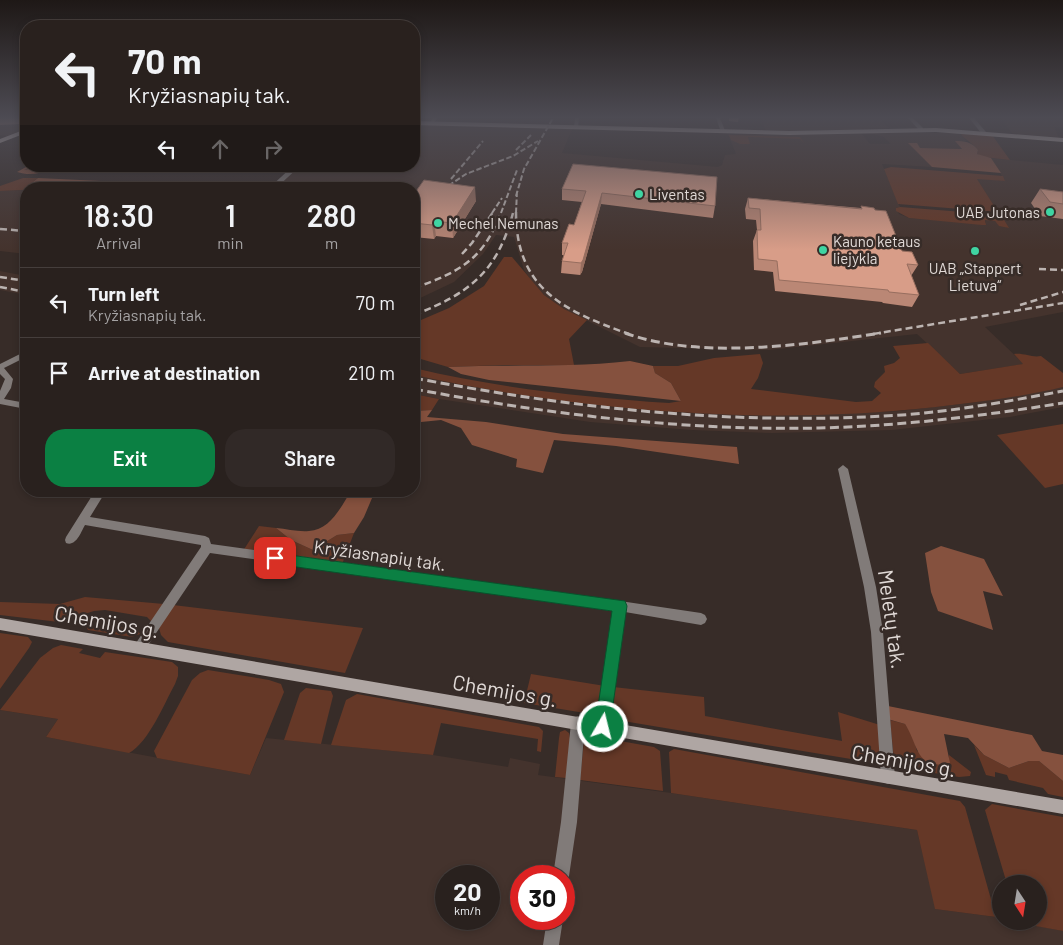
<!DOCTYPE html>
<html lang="en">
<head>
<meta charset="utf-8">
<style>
  body { margin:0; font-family:Barlow,sans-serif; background:#312927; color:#f1f3f6; height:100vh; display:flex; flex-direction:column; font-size:19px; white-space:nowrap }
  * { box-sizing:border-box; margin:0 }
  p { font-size:16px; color:#a5a3a4 }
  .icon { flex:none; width:28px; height:28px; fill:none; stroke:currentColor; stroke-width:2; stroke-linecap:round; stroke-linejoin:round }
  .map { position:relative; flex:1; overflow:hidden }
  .side { position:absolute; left:20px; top:182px; width:400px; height:315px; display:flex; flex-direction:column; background:#29211e; border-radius:20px; box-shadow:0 2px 8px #0003,0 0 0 1px #453e3c }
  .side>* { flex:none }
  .top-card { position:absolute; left:20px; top:20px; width:400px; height:152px; border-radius:20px; box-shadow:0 2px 8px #0003,0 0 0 1px #453e3c; background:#29211e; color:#f1f3f6; overflow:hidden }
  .needle { width:32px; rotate:168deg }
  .tools { position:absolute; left:992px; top:875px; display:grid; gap:10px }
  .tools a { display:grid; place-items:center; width:55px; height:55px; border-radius:50%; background:#29211e; box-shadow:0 2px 8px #0003,0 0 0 1px #453e3c; font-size:25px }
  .speed { position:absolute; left:435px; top:865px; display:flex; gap:10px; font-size:25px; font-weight:700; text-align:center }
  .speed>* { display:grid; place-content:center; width:65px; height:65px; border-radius:50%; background:#29211e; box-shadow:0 2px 8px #0003,0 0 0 1px #453e3c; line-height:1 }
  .speed small { font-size:12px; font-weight:400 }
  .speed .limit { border:8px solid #d22; background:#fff; color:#111 }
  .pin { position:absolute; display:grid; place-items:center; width:42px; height:42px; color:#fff; margin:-21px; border-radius:10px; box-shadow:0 2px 8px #0006 }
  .me { position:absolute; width:55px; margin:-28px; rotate:8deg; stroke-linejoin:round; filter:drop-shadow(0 0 4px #0008) }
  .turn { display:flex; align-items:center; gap:18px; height:105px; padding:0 25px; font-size:22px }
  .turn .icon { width:65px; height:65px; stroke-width:2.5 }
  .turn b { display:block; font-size:35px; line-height:42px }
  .lanes { display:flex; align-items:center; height:48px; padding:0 25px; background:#0003; justify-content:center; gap:25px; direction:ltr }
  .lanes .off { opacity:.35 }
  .eta { display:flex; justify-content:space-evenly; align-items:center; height:85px; text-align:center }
  .eta b { font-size:30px; font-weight:600; line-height:35px }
  .primary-button { display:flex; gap:10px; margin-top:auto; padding:10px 25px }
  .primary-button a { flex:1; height:58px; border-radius:20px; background:#0b8043; color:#fff; font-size:20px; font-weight:600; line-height:58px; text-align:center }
  .primary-button a+a { background:#312927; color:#f1f3f6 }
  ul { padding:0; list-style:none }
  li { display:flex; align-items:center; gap:15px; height:70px; padding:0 25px; border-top:1px solid #453e3c }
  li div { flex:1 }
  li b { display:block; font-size:19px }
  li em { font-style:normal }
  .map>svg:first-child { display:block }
</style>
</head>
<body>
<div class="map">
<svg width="1063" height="945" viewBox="0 0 1063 945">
  <rect width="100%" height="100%" fill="#372c28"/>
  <path fill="#44332d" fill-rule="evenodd" d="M 0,118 L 26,118 L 26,130 L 7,136 L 0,135 Z
    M 761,118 L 891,118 L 881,121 L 889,128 L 807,131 L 766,131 Z
    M 1000,118 L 1063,118 L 1063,127 L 1054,127 L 1059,138 L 1012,133 Z
    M 414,124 L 572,129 L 562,153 L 718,167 L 722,165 L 725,155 L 736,154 L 728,134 L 798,135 L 861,133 L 870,144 L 891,144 L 884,137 L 869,133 L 960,133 L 967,141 L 956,142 L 962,149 L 920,148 L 909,144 L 932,167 L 882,164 L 900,207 L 896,208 L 899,214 L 909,218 L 986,223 L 985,219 L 995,221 L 1008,228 L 976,178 L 1005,181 L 991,158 L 1063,165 L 1063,312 L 985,327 L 1024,364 L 960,374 L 917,334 L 769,350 L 640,347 L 564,309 L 544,295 L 530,279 L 524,270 L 514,237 L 496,235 L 483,254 L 454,282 L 414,301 L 414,189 L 271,189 L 299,166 L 414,166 Z
    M 26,190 L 26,254 L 0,251 L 0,191 Z
    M 0,271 L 26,276 L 26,295 L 0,290 Z
    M 414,375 L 475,388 L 583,405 L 684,413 L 828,414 L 899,411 L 977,402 L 1063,387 L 1063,407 L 1010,417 L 892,430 L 772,433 L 692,430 L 590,422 L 439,399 L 414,394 Z
    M 0,710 L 58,719 L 46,737 L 250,775 L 266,738 L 433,755 L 508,767 L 510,758 L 540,764 L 538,775 L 671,793 L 917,830 L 936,909 L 996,917 L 1001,918 L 1001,921 L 1013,921 L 1063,931 L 1063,945 L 0,945 ZM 446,876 L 489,876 L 489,919 L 446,919 ZM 521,876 L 564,876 L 564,919 L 521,919 Z"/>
  <path fill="#653827" d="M 960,133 L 992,135 L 1010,160 L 983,157 L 977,154 L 978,150 C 973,143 965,140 960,133 Z
    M 729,135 L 800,137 L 804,143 L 800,139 L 748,137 L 750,144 L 740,144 L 731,140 Z
    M 891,167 L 1003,176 L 1005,181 L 977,179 L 998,212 L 898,204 L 884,169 Z
    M 23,178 L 38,178 L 23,190 L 0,191 L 0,186 Z
    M 900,207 L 1001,215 L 1009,228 L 999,226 L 995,221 L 985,220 L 986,225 L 982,225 L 909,218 L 896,211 L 896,208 Z
    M 504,257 L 512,257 L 544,295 L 564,309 L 587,320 L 569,339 L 574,365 L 503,365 L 448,367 L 414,357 L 414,323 L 449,308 L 484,286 Z
    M 928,343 L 960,374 L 1023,364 L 1014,354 C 1025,353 1032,358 1041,356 L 1063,373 L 1063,387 C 1022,397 978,402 936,407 C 762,426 585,412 414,375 L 414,368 C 498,388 583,397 669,403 L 681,401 L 671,383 L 655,373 L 653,366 L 678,366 L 714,358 L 760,354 L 763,363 L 758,378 L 751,389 L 856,402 L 872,401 L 881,393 L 874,387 L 875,382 L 885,372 L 884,366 L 894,363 L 900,358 L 893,346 Z
    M 414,394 L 439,399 L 432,410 L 414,411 Z
    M 1063,424 L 1063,484 L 1045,488 L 997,435 Z
    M 259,526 L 276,528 L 291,540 L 313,550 L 337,535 L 354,533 L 341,567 L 241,554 Z
    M 85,597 L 164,604 L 152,622 L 147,617 L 105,610 L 94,611 L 59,622 L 0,615 L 0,602 L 60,604 Z
    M 173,605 L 363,628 L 345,673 L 168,642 L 161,635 L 159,628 Z
    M 91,623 L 137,629 L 140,634 L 132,637 L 88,630 L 87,628 Z
    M 0,633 L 28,637 L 32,642 L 29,648 L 0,689 Z
    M 61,645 L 83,649 L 79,653 L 100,658 L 105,652 L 172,662 L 178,667 L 178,676 L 175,684 C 164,704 149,742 129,753 L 46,737 L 58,719 L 0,710 L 40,658 L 53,648 Z
    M 208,670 L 269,680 L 281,684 L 284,692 L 250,775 L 157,758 L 154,751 L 192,680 L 200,673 Z
    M 531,674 L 605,686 L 597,715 L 524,703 Z
    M 613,687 L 704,697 L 705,716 L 842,741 L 838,712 L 880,725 L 881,764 L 611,719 Z
    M 306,688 L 331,691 L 333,696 L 321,744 L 284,740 L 300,693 Z
    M 357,694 L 539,727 L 543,731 L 541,752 L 537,751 L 538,739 L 441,723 L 433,755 L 331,745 L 346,700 Z
    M 890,720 L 905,724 L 912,734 L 917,751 L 949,763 L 949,755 L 971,772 L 970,776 L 959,777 L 897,767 L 894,760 Z
    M 565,730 L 569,733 L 570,739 L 566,778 L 555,777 L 559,738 L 560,732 Z
    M 592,736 L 654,747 L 660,751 L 663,791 L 580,780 L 584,741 Z
    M 974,745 L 984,755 L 1009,768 L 1029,761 L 1039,761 L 1063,781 L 1063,797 L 1048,794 L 1043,788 L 1009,780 L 1007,775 L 995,772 L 995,777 L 986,775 Z
    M 674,749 L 960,801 L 965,807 L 996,917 L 935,909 L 917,830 L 671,793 L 669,752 Z
    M 992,804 L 1063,817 L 1063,931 L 1019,923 L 1018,921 L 1039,921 L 1039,884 L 1007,884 L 985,810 Z"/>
  <path fill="#85513e" d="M 955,141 C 965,141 972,142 978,150 L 977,154 L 991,158 L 1001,173 L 932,167 L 908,143 L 917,143 L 920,148 L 962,149 Z
    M 28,166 L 33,166 L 24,170 L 33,168 L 37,170 L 47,166 L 107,166 L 96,171 L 46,170 C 39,175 26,175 17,172 Z
    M 38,178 L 101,181 L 121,185 L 23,190 Z
    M 630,361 L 653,366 L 655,373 L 671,383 L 681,401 L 489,380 L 461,374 L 448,367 C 509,364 570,368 630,361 Z
    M 432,410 L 427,417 L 486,422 L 563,434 L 737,447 L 739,464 L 616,446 L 554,440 L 543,473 L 516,467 L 517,459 L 472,445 L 461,428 L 441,420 L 421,422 L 414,429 L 414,411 Z
    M 351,491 L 375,491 L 364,517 L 354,533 L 337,535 L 313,550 L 291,540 L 276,528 C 287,529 298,532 309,531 C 330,530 341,507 351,491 Z
    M 941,546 L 984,559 L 1003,596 L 983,591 L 993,630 L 938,611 L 931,592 L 925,553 Z
    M 883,705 L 1032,735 L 1042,751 L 1063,755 L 1063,781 L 1039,761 L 1029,761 L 1009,768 L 984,755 L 968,738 L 944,734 L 950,763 C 916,771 919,746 905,724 L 884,718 Z"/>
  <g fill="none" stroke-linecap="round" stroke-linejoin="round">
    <path fill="#817b79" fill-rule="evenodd" d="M 433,118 L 438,118 L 433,124 L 429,124 Z
      M 575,118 L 579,118 L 578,127 L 576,128 L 574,127 Z
      M 716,118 L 720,118 L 726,133 L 721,132 Z
      M 908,118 L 913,118 L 923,128 L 923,130 L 919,130 Z
      M 969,118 L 974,118 L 986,132 L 986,134 L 982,134 Z
      M 293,166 L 300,166 L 275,189 L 268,189 Z
      M 26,351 L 26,357 L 4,368 L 13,379 L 11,388 L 4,399 L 26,403 L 26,409 L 0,404 L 0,391 L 5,379 L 0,374 L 0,364 Z
      M 843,465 L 848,469 L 876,587 L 883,632 L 895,777 L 893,782 L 888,784 L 883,782 L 881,777 L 871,632 L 864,587 L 838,469 Z
      M 95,491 L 106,491 L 90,517 L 205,536 L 209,538 L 211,544 L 620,601 L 701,613 L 705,615 L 707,619 L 705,623 L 701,625 L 625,612 L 610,727 L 608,732 L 603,734 L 598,732 L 596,727 L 613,611 L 210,553 L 144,651 L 140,653 L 136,651 L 134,647 L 136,643 L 201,547 L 201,545 L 85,525 C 81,532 76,547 66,543 L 65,540 L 66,537 Z
      M 578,716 L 583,718 L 585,723 L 577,822 L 569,876 L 567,882 L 564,883 L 564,876 L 553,876 L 561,822 L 571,723 L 573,718 Z
      M 547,919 L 563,919 L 559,945 L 543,945 Z"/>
    <path fill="#afa6a3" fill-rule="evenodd" d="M 0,618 L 1063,800 L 1063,814 L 0,630 Z"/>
    <path fill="#d3c7c3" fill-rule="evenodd" d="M 414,121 L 789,131 L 936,128 L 1063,138 L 1063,142 L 936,132 L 789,135 L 414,125 Z
      M 26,129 L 26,133 L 0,143 L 0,139 Z"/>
    <path stroke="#bcb4b1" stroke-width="2" stroke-dasharray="5.5 2.5" stroke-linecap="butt" d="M 516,150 L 531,135
      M 451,179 L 483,141
      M 442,190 L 466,174 L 513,156 L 538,141
      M 516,196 L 524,169 L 553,118
      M 492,213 L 502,198
      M 501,213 L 517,170
      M 516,213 L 517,191"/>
    <path stroke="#bcb4b1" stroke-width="2.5" stroke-dasharray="7 4" stroke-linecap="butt" d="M 516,212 C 516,289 564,311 629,334
      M 0,229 L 26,231
      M 462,254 L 472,243 L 493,212
      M 1039,269 L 1063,270
      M 0,277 L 26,281
      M 0,287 L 26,292
      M 414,288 C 460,272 484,259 501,212
      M 1020,305 L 1063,292
      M 414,315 C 470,293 497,272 513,213
      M 873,334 L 1063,303"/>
    <path stroke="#bcb4b1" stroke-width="3" stroke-dasharray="9 4.5" stroke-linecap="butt" d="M 625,333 C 700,360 804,345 881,333
      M 414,378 C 577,409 737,426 902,415 C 956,411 1010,401 1063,391
      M 414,389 C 548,414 683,431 819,428 C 901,426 982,416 1063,403"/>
  </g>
  <path fill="#ba8775" d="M 0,118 L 26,118 L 23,124 L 0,125 Z
    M 729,118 L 739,118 L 738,122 L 729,121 Z
    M 573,164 L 715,206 L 713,218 L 601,204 L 582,272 L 580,275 L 561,273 L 562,261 L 564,255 L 562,255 L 562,243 L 574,225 L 582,202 L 562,200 L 562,189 Z
    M 1040,189 L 1063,192 L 1063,219 L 1040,216 L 1031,203 Z
    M 414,194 L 476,201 L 453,238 L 436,236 L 434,239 L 414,237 Z
    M 748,198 L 861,208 L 861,206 L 875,210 L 902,251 L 918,265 L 911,276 L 919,295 L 912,307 L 883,303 L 882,302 L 775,291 L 773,272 L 754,270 L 753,241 L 757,230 L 756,220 L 746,219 L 745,209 Z"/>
  <path fill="#976e5f" d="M 20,118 L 26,118 L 26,121 L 23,124 Z
    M 475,187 L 476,201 L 453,238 L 452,223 Z
    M 602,193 L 601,204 L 582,272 L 580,275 L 581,263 Z
    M 434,221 L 436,236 L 434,239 L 432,225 Z"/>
  <path fill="#d89d88" stroke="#976e5f" d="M 573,164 L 717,177 L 715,206 L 602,193 L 583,260 L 581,263 L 562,261 L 568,243 L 562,243 L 569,224 L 574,225 L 586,191 L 562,189 Z
    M 424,180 L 475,187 L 452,223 L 434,221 L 432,225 L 414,223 L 414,194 Z
    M 1040,189 L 1063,192 L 1063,204 L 1050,202 Z
    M 748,198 L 862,209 L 861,206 L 874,208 L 875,210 L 886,211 L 902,251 L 912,252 L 918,265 L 907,264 L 919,295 L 889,292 L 888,290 L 779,280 L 777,261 L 758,259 L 757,230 L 761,230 L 760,209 L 749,208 Z"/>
  <linearGradient id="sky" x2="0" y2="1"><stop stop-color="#1e1816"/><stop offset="0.47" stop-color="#4d4b53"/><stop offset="1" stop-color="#4d4b53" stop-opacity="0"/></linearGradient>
  <rect width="1063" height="250" fill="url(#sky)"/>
  <path fill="#0b8043" stroke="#07532c" d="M 275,553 L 625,601 L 627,606 L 609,733 L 603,735 L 597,733 L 595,727 L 612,611 L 275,564 L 270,562 L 268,558 L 270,554 Z"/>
  <g fill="#3fd4a2" stroke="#372c28" stroke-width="2">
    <circle cx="639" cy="194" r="5"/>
    <circle cx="1050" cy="212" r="5"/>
    <circle cx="438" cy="223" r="5"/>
    <circle cx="823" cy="250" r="5"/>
    <circle cx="975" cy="251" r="5"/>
  </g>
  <g text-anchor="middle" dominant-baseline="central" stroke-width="5" stroke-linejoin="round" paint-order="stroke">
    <g font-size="15" fill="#e1dad7" stroke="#372c28" text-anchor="start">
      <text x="649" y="194">Liventas</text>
      <text x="1040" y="212" text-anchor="end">UAB Jutonas</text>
      <text x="448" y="223">Mechel Nemunas</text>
      <text x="833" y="241">Kauno ketaus<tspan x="833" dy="17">liejykla</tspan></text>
      <text x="975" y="268" text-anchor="middle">UAB „Stappert<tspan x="975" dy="17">Lietuva“</tspan></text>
    </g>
    <g font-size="18" fill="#e1dad7" stroke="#372c28">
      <text transform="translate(380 555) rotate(8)">Kryžiasnapių tak.</text>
    </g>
    <g font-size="21" fill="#e1dad7" stroke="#372c28">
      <text transform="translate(893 619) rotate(82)">Meletų tak.</text>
      <text transform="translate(107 621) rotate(10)">Chemijos g.</text>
      <text transform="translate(505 690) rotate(10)">Chemijos g.</text>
      <text transform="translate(904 760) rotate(10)">Chemijos g.</text>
    </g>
  </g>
</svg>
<div class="tools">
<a><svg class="needle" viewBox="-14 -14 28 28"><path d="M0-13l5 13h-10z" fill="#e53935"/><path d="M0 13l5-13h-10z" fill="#a5a3a4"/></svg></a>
</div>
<div class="speed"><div>20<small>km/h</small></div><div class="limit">30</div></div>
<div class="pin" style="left:275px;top:558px;background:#d93025"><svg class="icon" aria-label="arrive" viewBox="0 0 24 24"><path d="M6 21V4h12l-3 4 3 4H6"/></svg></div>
<svg class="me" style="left:603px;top:727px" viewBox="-20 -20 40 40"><circle r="17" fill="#0b8043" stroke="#fff" stroke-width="3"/><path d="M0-11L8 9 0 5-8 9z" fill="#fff"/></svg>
<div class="top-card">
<div class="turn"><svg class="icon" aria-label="left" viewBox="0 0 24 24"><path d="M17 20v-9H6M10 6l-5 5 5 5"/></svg><div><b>70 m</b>Kryžiasnapių tak.</div></div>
<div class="lanes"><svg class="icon" aria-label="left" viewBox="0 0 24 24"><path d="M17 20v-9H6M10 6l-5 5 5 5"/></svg><svg class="icon off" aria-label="ahead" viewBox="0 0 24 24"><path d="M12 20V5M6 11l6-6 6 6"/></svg><svg class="icon off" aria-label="right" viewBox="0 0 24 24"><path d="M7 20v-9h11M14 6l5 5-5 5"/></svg></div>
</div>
<section class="side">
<div class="eta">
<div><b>18:30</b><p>Arrival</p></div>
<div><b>1</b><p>min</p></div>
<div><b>280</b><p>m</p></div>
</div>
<ul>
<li><svg class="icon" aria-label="left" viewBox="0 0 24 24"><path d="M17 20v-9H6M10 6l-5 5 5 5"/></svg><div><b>Turn left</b><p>Kryžiasnapių tak.</p></div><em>70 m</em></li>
<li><svg class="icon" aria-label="arrive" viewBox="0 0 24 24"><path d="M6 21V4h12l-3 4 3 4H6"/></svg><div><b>Arrive at destination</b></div><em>210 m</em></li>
</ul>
<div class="primary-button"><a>Exit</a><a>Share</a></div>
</section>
</div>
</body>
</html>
